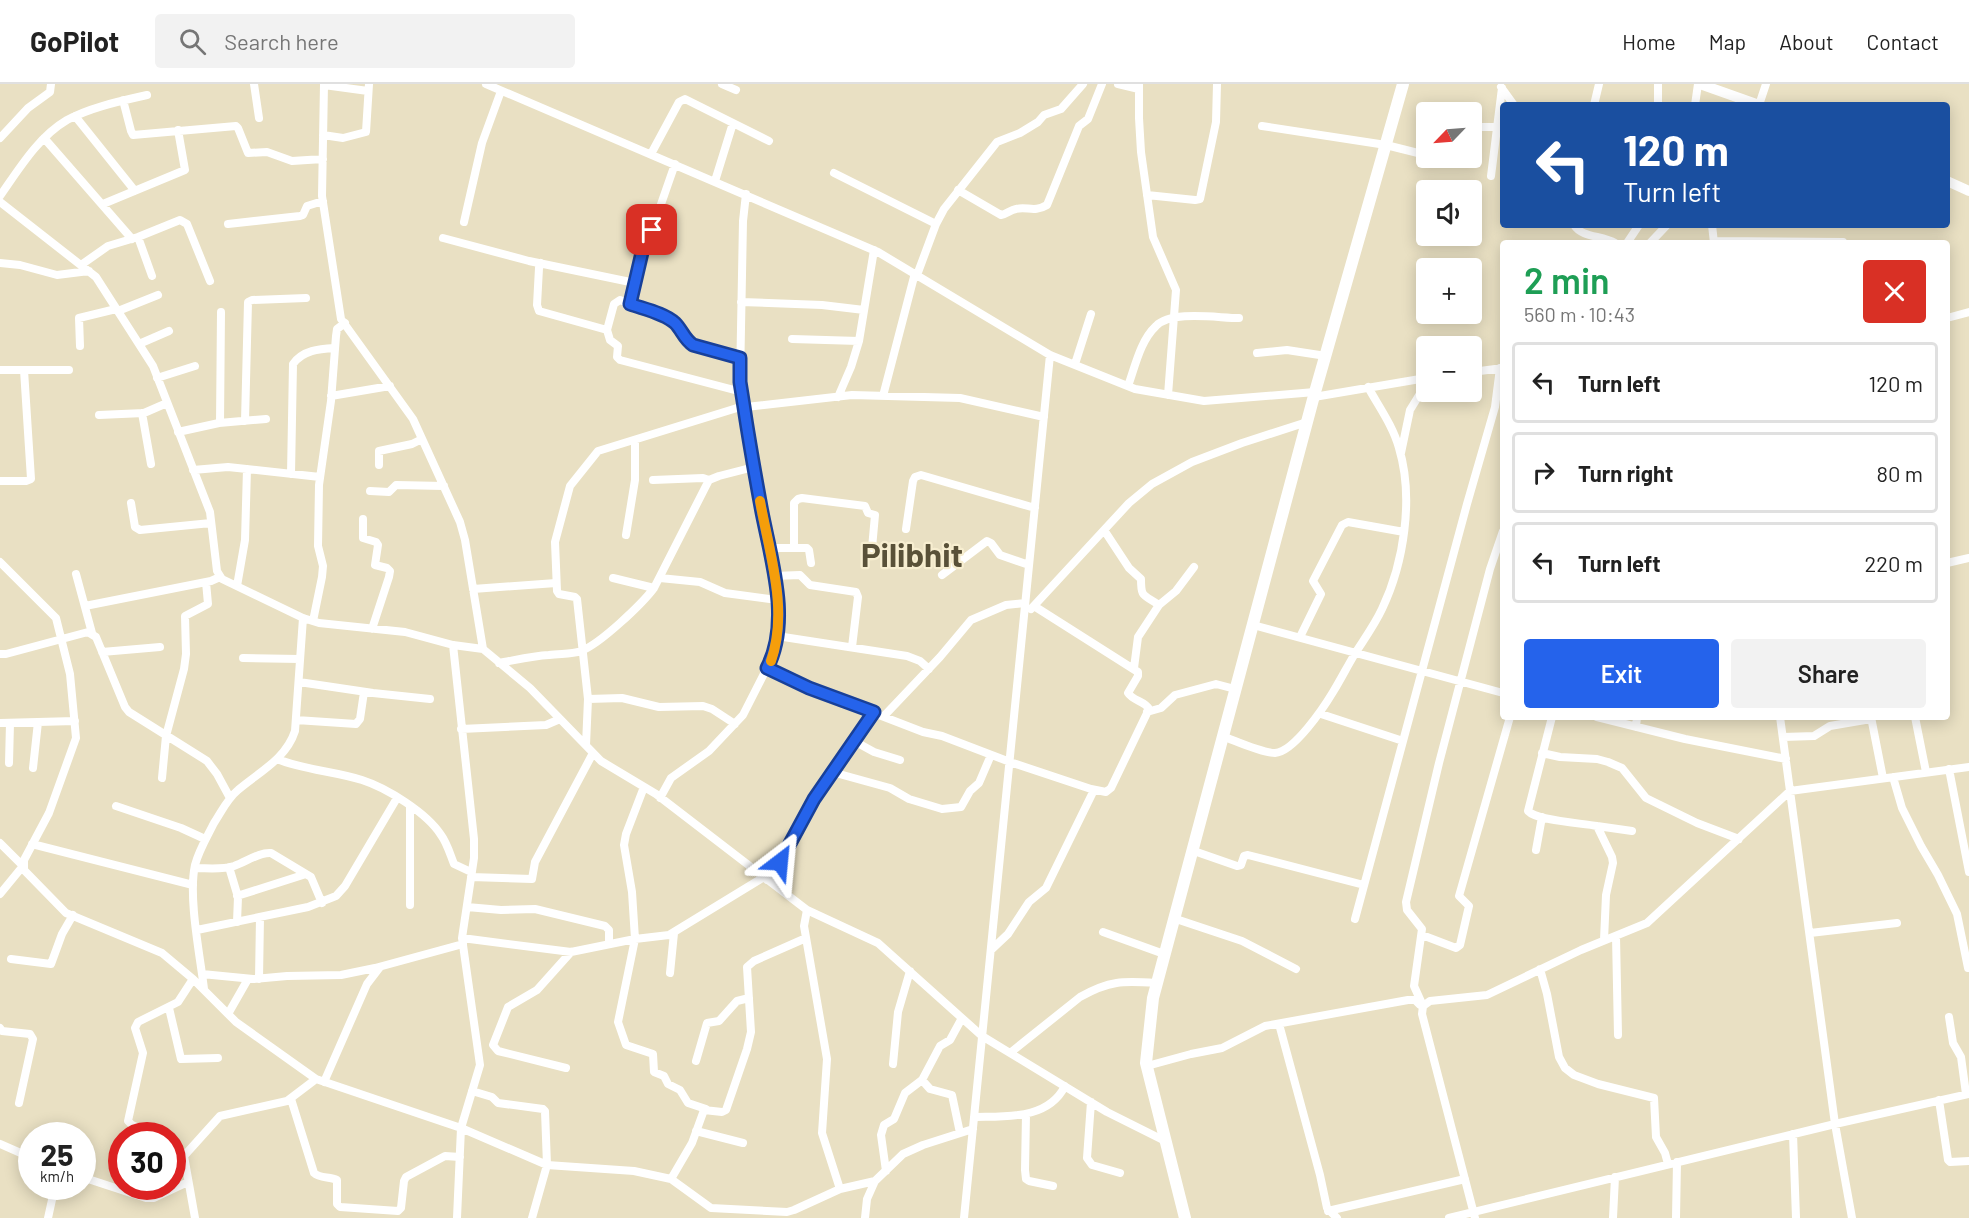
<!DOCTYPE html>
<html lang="en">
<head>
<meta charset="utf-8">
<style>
  body { margin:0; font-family:Barlow,sans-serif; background:#f2f2f2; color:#222; height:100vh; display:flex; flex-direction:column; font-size:22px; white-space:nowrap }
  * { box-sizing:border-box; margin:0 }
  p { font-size:20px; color:#767676 }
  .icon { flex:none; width:33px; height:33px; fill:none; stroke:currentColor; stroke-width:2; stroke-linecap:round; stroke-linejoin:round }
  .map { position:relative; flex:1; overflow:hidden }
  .side { position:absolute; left:1500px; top:156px; width:450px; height:480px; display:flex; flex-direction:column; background:#fff; border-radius:6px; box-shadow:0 3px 15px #0003 }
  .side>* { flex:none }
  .guide { position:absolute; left:1500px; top:18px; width:450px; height:126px; border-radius:6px; box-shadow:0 3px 15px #0003; background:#1a4fa0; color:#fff; overflow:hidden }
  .needle { width:39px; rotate:245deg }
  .controls { position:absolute; left:1416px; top:18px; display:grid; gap:12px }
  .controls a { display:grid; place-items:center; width:66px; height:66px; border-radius:6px; background:#fff; box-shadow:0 3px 15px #0003; font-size:30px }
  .speed { position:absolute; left:18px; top:1038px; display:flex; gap:12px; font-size:30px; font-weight:700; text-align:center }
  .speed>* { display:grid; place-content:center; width:78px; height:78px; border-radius:50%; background:#fff; box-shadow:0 3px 15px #0003; line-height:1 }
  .speed small { font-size:15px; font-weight:400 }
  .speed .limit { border:9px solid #d22; background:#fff; color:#111 }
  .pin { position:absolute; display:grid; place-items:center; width:51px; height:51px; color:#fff; margin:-26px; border-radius:12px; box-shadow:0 3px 9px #0006 }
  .me { position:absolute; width:66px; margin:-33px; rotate:29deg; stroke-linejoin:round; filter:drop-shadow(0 0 4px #0008) }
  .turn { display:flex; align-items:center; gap:21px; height:126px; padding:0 24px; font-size:27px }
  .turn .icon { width:78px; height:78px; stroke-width:2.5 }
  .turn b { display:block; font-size:42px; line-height:51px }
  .round { display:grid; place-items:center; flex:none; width:63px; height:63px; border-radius:6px; background:#f2f2f2 }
  .head { display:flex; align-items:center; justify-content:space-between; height:102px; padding:0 24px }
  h1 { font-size:36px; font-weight:600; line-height:45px; color:#1e9e55 }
  .cta { display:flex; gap:12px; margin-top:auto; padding:12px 24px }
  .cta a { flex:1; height:69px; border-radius:6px; background:#2563eb; color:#fff; font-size:24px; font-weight:600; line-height:69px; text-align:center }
  .cta a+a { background:#f2f2f2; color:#222 }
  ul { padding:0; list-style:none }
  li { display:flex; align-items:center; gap:18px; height:81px; margin:0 12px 9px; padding:0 12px; border:3px solid #e0e0e0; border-radius:6px }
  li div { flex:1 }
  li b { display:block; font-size:22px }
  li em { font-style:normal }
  header { display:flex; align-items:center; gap:36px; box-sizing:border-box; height:84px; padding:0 30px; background:#fff; border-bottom:2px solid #e0e0e0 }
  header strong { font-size:28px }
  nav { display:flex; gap:33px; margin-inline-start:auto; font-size:21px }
  .search { width:420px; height:54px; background:#f2f2f2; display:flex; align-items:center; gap:15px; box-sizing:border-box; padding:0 21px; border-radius:6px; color:#767676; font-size:22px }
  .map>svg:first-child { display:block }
</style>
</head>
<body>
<header>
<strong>GoPilot</strong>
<div class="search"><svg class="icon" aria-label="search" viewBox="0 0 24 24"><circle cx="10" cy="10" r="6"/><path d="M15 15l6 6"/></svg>Search here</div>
<nav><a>Home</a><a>Map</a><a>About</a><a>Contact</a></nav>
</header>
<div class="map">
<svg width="1969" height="1134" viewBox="0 0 1969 1134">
  <rect width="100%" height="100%" fill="#e9e0c3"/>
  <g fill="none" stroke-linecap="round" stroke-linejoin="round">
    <path stroke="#fff" stroke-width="8" d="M 254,0 L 259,34
      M 324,0 L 322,112 L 341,235 L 413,335 L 460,438 L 465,456 L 483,565
      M 486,0 L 878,168 L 1050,271 L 1135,305 L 1204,317 L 1315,308
      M 722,0 L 736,6
      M 1118,0 L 1139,5
      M 1139,0 L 1139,34 L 1141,68 L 1153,153 L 1176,206 L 1168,311
      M 1658,0 L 1658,21
      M 324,1 L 368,7
      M 1501,3 L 1514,21
      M 123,16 L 131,47 L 133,51 L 236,42 L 238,44 L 248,69 L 267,68 L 292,77 L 323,75
      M 1594,21 L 1599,0
      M 1695,21 L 1698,0
      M 1759,21 L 1766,0
      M 75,32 L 135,107
      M 1262,42 L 1386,61 L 1426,71
      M 1472,43 L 1503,43
      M 323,51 L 343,54 L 366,48 L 369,0
      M 0,54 L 28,24 L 50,8 L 51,0
      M 44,54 L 132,155
      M 651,70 L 679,18 L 685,15 L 769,57
      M 1437,74 L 1458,78 L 1462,74
      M 834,89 L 936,140
      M 1491,92 L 1502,4
      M 715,97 L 733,39
      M 958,106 L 1001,131 C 1007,130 1010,126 1016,125 C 1027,122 1034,129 1047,121 L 1079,42 L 1088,35 L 1102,0
      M 1147,111 L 1195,116 L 1200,115 L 1216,38 L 1217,0
      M 0,112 C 19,85 38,53 67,36 C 91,23 121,17 147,11
      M 0,118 L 96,193 L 153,282 L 210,428 L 217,487 L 222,495 L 303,534 L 319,539 L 405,548 L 453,561 L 483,565 L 530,604 L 601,677 L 656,710 L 807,826 L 878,859 L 982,952 L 1107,1028 L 1167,1058
      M 103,120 L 185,86 L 178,46
      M 464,138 L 482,59 L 501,7
      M 228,140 L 300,132 L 303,131 L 307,122 L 323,117
      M 1574,141 C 1582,154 1602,151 1615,159
      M 1712,141 L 1714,159
      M 138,153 L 152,192
      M 443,154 L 529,177 L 635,199
      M 1714,157 L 1843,158
      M 1627,159 L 1639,141
      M 1650,159 L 1667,141
      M 0,179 L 20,181 L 57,191 L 89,187
      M 541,179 L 539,184 L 537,221 L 539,227 L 607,246 L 610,256 L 618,262 L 617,273 L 620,276 L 742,308
      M 81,181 L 108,162 L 138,153 L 180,136 L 187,140 L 210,197
      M 917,191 L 936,140 L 944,125 L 997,58 L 1020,49 L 1038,38 L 1044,31 L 1061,25 L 1083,0
      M 741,218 L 822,221 L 864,226
      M 630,220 L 644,160 L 652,146 L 675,80
      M 118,227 L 158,211
      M 1947,234 L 1969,228
      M 607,246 L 614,220 L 620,216 C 633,221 665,230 674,239 C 682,246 683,255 693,261 L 740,274
      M 792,255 L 859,257
      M 139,260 L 169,247
      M 80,262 L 79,234 L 116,225
      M 1257,269 L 1287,266 L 1326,272
      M 1075,280 L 1091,230
      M 0,286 L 69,286
      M 1472,288 L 1503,284
      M 157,294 L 195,282
      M 1128,302 C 1135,283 1140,257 1156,242 C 1172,226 1217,234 1239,234
      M 331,312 L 390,302
      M 883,312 L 915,189
      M 838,313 L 851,283 L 859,257 L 874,166
      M 1314,313 L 1426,294
      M 142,329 L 151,380
      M 99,331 L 144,329 L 167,319
      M 245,337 L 248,218 L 252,216 L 306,214
      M 220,339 L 221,228
      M 178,348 L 219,339 L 266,335
      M 1401,369 L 1410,326 L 1426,300
      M 379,381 L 379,367 L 412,360 L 422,355
      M 193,386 L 228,383 L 320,393
      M 291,390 L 293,280 C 303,266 319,265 335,264
      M 653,396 L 703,394 L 709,396
      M 0,397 L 26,397 L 31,395 L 24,286
      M 370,407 L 389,408 L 396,401 L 444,402
      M 131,419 L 135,443 L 140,446 L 211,439
      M 363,435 L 363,454 L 376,458 L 378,461 L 375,481 L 387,484 L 390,487 L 389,493 L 372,545
      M 906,445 L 913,397 L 915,393 L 921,391 L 1035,424
      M 1104,446 L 1129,484 L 1141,495 C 1141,514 1143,510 1159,521
      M 626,451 L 635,396 L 635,356
      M 769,464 L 807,464 L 809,466 L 811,479
      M 794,464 L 794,419 L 798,415 L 802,414 L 865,422 L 868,429 L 875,431 L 872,464
      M 0,478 L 56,534 L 70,590 L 76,654 L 49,729 L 24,776 L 24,786 L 66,829 L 162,869 L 193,895 L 236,938 L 316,995 L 461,1044 L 457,1134
      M 1947,479 L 1969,474
      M 76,490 L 92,549
      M 942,491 L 987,457 L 991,459 L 1000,471 L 1029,481
      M 774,492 L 800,491 L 810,501 L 856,508 L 858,513 L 852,563
      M 613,494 L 654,504
      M 660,494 L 700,498 L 725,509 L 777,516
      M 237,502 L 245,456 L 247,385
      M 473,505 L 556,499
      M 85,522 L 211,497 L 220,493
      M 1031,525 L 1129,419 L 1152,400 L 1192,378 L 1242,359 L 1307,338
      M 313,537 L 322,493 L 323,482 L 318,462 L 319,401 L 331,317 L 336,252 L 337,245 L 345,239
      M 1253,541 L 1503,609
      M 777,552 L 907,572 L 920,577 L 929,585
      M 1300,553 L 1321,510 L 1313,497 L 1342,441 L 1348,438 L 1404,448
      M 453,561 L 474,755 L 474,774 L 462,854 L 480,981 L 461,1044 L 547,1081 L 634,1087 L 671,1095 L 711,1124 L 787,1128 L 794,1126 L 840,1105 L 875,1097 L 903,1070 L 923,1061 L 973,1045
      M 102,568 L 160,563
      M 0,570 L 6,570 L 88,548 L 96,553 L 125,623 L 129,628 L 207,677 L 217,690 L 230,714
      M 243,574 L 300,575
      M 499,579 C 516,576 532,572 549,571 C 560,569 570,571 581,567 C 600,560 642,520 654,504 L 709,396 L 719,392 L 754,383
      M 767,584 L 809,604 L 923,648 L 942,652 L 1010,678 L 1091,705 L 1106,708 L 1111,704 L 1149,625 C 1145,617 1133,617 1128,609 L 1138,592 L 1138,588 L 1034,522
      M 1134,584 L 1138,553 L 1159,521 L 1176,507 L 1194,483
      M 299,598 L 373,609 L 430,615
      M 588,615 L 622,614 L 659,623 L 703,622 L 712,625 L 735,640
      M 1147,628 L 1161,624 L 1175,611 L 1216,600 L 1235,605
      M 1321,630 L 1403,657
      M 884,632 L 940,573 L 971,536 L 1006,521 L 1025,519
      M 1552,633 L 1528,727 C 1537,737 1582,739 1597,742 L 1612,773 L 1613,779 L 1606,811 L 1604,856
      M 1597,633 L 1685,655 L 1786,675
      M 1780,633 L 1835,1040 L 1852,1134
      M 1871,633 L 1883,694
      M 1915,633 L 1926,688
      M 296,636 L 356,640 L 360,635 L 364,608
      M 0,639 L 75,637
      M 1636,643 L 1637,633
      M 461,645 L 546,641 L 560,635
      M 1222,652 C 1236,657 1261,669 1275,669 C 1294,668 1324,623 1333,608 C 1341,595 1348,581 1356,568 C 1365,554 1375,540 1382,525 C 1404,479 1414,414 1399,364 C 1393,342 1379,323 1368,303
      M 1783,653 L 1814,652 L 1830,642 L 1871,635
      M 854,657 L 874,668 L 900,676
      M 586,661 L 588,615 L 577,515 L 575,513 L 559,510 L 557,507 L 555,458 L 570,402 L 598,367 L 737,324 L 852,311 L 960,314 L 1044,333
      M 1542,669 L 1560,673 L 1597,675 L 1608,678 L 1622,684 L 1646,714 L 1697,739 L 1739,755
      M 277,675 C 304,686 334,687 362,696 C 387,704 427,729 441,751 C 447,759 450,770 454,780 L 471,788
      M 9,679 L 10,639
      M 33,684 L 38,638
      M 1949,685 L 1969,788
      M 832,688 L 890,704 L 909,715 L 942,725 L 961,723 L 970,707 L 979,699 L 991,671
      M 1893,693 L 1902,724 L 1921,762 L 1938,791 L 1957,830 L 1968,884
      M 162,694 L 166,652 L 184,585 L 186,570 L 185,532 L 208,520 L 206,498
      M 644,703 L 626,750 L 624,761 L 632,808 L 635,855 L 618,938 L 626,961 L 653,970 L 654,988 L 664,992 L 668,1000 L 680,1006 L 688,1019 L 706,1025
      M 660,714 L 671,694 L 709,667 L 743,631 L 770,578 L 777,552 L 776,506 L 740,298 L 743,137 L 746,110
      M 116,722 L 181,744 L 205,755
      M 410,723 L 410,821
      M 1597,742 L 1632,747
      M 0,759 L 23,782 L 0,810
      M 32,760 L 193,801
      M 1191,766 L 1237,782 L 1241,781 L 1244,772 L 1248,771 L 1364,801
      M 1536,766 L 1542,733
      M 229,783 L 238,813 L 237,838
      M 195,784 C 208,784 221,786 234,782 C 246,778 259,768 271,769 L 311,793 L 322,819
      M 471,793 L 532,795 L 535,778 L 593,669
      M 767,796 L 784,772 L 814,715 L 874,628
      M 237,812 L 306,790
      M 467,823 L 501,826 L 535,825 L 605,842 L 609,846 L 609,860
      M 807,826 L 804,842 L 827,975 L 822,1049 L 840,1105
      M 1173,834 L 1242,857 L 1296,885
      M 1355,835 L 1467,420 L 1495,323 L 1500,284
      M 197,846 L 308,823 L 336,812 L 345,802 L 397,714
      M 1103,848 L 1164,870
      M 1810,849 L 1897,839
      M 1422,851 L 1456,864 L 1460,861 L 1469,822 L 1459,812 L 1510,633
      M 1616,852 L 1618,951
      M 462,854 L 571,868 L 635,855 L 669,851 L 764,793
      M 991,866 L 1008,850 L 1029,818 L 1046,804 L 1094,706
      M 11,875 L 51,880 L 62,850 L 73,831
      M 1540,885 L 1547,910 L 1559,973 L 1565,984 L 1574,991 L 1598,1000 L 1654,1014 L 1656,1053 L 1665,1069 L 1668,1080
      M 670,889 L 674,849
      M 202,890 L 253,895 L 287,892 L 341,891 L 375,884 L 463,860
      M 259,895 L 260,833
      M 204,905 C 200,871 188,813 195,781 C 199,766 207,753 214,739 C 222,727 227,715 238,706 C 259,688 286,675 295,647 L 303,534
      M 1423,922 L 1414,902 L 1422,845 L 1407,826 L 1406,818 L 1439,679 L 1490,485 L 1503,447
      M 169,924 L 181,975 L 218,974
      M 228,930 L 248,895
      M 1949,933 L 1953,959 L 1961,973 L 1966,1010
      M 1279,940 L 1320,1091 L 1327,1124 L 1337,1134
      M 0,944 L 2,947 L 30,950 L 33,955 L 19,1019
      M 1010,969 L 1080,913 C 1110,896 1123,897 1157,899
      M 696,977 L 707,939 L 719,937 L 737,917 L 749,914
      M 893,980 L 898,928 L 910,887
      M 1147,982 L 1191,970 L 1222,964 L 1265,942 L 1408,916 L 1415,916 L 1420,921
      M 566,984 L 498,967 L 493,961 L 508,923 L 537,906 L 571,868
      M 922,996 L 930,1005 L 952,1011 L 960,1049
      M 324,998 L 367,900 L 380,883
      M 472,1007 L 492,1013 L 498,1019 L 543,1025 L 545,1027 L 547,1081 L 532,1134
      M 291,1015 L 314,1089 C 320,1095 330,1092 337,1096 L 337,1120 L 340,1123 L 398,1127 L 401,1124 L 404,1097 L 406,1093 L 445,1072 L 460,1073
      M 1939,1016 L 1948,1076 L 1950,1078 L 1969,1077
      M 1091,1018 L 1087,1074 L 1092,1081 L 1120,1089
      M 1026,1030 L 1025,1086 L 1026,1095 L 1029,1097 L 1053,1102
      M 974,1033 C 1006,1032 1048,1036 1065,1002
      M 696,1047 L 743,1059
      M 1793,1050 L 1796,1134
      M 156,1052 L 132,1041 L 128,1037 L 143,969 L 135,944 L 138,938 L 178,918 L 193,895
      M 0,1060 L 32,1074
      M 172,1064 L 184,1072 L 195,1134
      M 184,1072 L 220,1032 L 287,1017 L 316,995
      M 886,1087 L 881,1051 L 884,1041 L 894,1035 L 905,1009 L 922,996 L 940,962 L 950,956 L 962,934
      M 82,1093 L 146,1114 L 154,1114 L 188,1098
      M 671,1095 L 692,1059 L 704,1026 L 722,1028 L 726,1026 L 747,965 L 751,948 L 747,883 L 754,877 L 806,854
      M 1328,1127 L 1465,1095
      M 48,1134 L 55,1102
      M 865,1134 L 867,1115 L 875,1097
      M 964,1134 L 1050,271
      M 1449,1134 L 1835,1040 L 1969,1010
      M 1475,1134 L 1422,930 L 1423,922 L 1430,917 L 1487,911 L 1581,866 L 1647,839 L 1790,707 L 1969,683
      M 1613,1134 L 1615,1093
      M 1676,1134 L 1677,1078"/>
    <path stroke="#fff" stroke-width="10" d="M 1700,0 L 1759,21
      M 1947,97 L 1969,107"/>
    <path stroke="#fff" stroke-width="12" d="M 1185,1134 L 1146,979 L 1153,914 L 1315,308 L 1403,0"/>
  </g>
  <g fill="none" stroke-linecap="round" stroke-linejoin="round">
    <defs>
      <path id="route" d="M 652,146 L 644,160 L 630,220 C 644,225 664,229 675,239 C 682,246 684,255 693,261 L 740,274 L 740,298 L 744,323 C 749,357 755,390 761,423 C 770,473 792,536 767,584 L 809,604 L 874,628 L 814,715 L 780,778"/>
    </defs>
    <use href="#route" stroke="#184099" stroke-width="15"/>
    <use href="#route" stroke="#2563eb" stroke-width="10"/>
    <path stroke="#f59e0b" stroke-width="10" d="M 760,417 C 769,468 789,526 771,577"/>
  </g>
  <g text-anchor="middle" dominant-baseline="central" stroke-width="4.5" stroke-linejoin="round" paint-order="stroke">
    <g font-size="33" font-weight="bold" fill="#595138" stroke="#f7eed0">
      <text x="912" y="470">Pilibhit</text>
    </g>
  </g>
</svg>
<div class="controls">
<a><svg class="needle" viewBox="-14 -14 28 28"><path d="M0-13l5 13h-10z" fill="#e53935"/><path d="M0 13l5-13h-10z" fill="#767676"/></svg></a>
<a><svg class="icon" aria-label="sound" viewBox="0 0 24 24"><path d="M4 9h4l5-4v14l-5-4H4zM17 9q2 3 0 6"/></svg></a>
<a>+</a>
<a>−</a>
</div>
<div class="speed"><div>25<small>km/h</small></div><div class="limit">30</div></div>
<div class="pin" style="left:652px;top:146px;background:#d93025"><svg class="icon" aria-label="arrive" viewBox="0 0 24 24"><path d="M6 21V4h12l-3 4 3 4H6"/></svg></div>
<svg class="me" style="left:780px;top:778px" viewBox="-20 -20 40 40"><path d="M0-17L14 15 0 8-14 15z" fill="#2563eb" stroke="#fff" stroke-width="4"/></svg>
<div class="guide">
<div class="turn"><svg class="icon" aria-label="left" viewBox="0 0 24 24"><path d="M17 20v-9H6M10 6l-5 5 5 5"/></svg><div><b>120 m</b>Turn left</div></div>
</div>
<section class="side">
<div class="head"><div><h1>2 min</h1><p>560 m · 10:43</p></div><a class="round" style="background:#d93025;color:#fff"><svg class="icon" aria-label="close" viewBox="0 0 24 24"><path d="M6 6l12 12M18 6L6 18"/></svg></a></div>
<ul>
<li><svg class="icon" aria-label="left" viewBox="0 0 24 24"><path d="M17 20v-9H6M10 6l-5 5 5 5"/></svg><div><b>Turn left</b></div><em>120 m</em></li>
<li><svg class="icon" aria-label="right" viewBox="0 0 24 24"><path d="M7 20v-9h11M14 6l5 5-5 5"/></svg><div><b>Turn right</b></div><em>80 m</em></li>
<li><svg class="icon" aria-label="left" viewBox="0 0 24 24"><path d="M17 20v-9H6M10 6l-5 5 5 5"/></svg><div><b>Turn left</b></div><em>220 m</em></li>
</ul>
<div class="cta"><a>Exit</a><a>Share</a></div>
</section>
</div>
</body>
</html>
